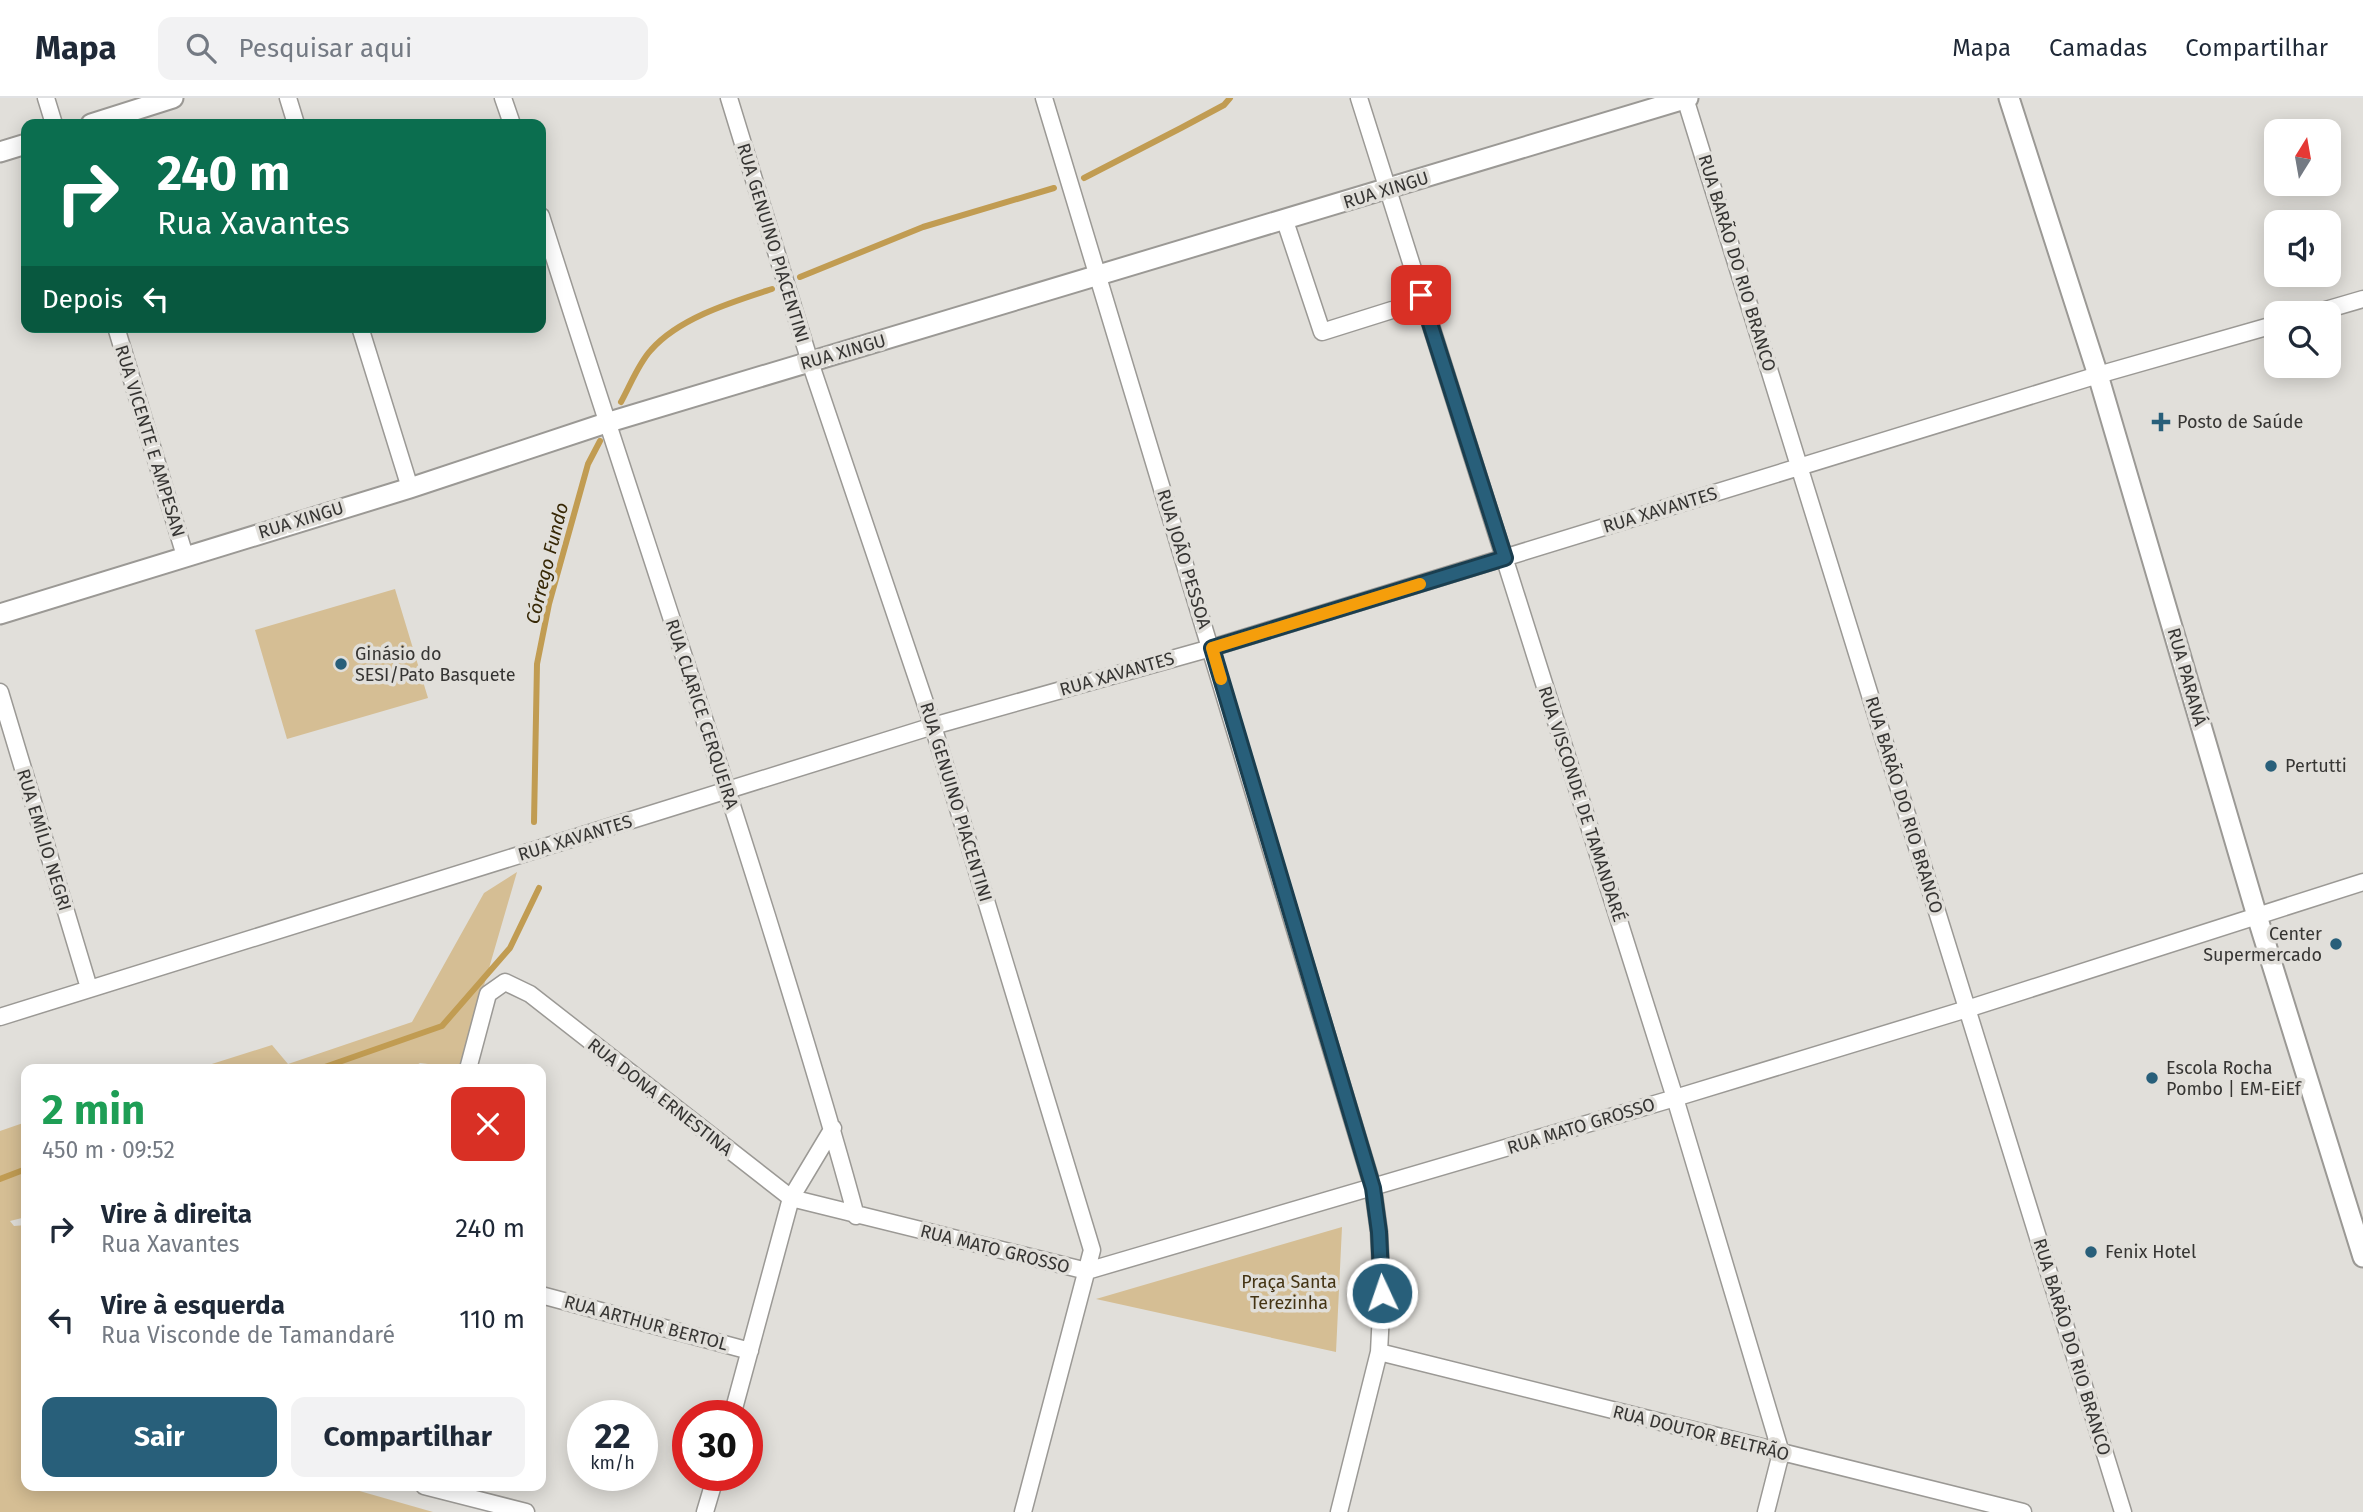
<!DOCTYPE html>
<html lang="pt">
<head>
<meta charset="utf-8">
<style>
  body { margin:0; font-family:"Fira Sans",sans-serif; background:#f2f2f3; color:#1f2937; height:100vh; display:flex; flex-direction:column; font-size:26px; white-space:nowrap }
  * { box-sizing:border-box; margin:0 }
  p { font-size:23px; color:#747a83 }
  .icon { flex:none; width:38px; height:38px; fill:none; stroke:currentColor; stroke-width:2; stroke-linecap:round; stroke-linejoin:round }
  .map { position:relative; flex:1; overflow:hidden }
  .side { position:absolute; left:21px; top:966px; width:525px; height:427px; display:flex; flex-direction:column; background:#fff; border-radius:14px; box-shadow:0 4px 18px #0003 }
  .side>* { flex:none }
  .guide { position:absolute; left:21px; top:21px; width:525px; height:214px; border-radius:14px; box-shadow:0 4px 18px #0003; background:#0b6e4f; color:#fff; overflow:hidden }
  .needle { width:46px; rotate:11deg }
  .controls { position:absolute; left:2264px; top:21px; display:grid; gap:14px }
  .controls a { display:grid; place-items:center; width:77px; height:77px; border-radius:14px; background:#fff; box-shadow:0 4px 18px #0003; font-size:35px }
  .speed { position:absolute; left:567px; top:1302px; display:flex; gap:14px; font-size:35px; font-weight:700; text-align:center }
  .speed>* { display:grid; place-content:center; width:91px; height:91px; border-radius:50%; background:#fff; box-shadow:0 4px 18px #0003; line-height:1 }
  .speed small { font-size:18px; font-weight:400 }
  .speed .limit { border:10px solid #d22; background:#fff; color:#111 }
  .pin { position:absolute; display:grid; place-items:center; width:60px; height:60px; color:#fff; margin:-30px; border-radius:14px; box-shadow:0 4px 10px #0006 }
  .me { position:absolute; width:77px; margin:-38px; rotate:357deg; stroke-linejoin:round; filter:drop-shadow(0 0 5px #0008) }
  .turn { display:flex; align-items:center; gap:24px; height:147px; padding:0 21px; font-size:32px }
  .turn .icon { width:91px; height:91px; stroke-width:2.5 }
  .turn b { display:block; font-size:49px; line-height:60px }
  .then { display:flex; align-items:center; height:66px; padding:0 21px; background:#0003; gap:14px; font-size:26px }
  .round { display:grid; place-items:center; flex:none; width:74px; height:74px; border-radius:14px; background:#f2f2f3 }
  .summary { display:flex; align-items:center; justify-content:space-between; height:119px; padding:0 21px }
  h1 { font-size:42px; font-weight:700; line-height:52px; color:#1e9e55 }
  .button { display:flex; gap:14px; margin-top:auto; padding:14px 21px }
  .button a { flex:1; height:80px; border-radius:14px; background:#285f7a; color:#fff; font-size:28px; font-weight:700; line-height:80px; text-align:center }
  .button a+a { background:#f2f2f3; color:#1f2937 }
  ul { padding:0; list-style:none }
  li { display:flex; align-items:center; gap:21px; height:91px; padding:0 21px }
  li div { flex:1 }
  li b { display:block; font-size:26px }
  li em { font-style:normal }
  header { display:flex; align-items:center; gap:42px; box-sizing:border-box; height:98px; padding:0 35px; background:#fff; border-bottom:2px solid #e0e1e3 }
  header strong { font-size:33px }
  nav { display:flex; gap:38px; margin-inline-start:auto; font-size:24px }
  .search { width:490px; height:63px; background:#f2f2f3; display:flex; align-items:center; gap:18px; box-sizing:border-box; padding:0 24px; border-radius:14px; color:#747a83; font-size:26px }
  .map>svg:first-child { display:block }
</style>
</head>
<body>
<header>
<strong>Mapa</strong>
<div class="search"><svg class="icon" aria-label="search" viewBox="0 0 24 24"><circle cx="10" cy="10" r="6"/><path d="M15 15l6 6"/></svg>Pesquisar aqui</div>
<nav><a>Mapa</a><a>Camadas</a><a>Compartilhar</a></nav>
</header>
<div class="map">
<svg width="2363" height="1414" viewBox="0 0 2363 1414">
  <rect width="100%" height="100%" fill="#e1dfda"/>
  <path fill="#d5be94" d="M 395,491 L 428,600 L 287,641 L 255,532 Z
    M 517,774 L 460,970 L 420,965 L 410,971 L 196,971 L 272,947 L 288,966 L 412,924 L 484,795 Z
    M 26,1024 L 26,1119 L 10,1123 L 14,1128 L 26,1127 L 26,1388 L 342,1388 L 433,1414 L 0,1414 L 0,1033 Z
    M 1342,1129 L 1336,1254 L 1096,1201 Z"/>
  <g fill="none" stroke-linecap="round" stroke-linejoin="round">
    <path stroke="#c19c52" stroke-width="6" d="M 1084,80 L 1181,30 L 1224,7 L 1230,0
      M 800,179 L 923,129 L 1054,90
      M 621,304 C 630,288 638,266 651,252 C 679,220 732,204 772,191
      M 534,724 L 537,566 L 549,506 L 588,366 L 600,343
      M 319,971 L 442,928 L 510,850 L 539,790
      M 0,1081 L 26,1071"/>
    <defs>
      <path id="minor" d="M 46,0 L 54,26
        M 288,0 L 296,26
        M 503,0 L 512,26
        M 729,0 L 810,264 L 933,628 L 1092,1152 L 1023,1414
        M 1044,0 L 1373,1090 L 1379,1134 L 1382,1195 L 1379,1254 L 1339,1414
        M 1359,0 L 1675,1000 L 1781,1355 L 1766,1414
        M 1685,0 L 2123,1414
        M 541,118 C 615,352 694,584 767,818 C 798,918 829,1017 856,1118
        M 1285,123 L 1322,234 L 1392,212
        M 2315,215 L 2363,201
        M 116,229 L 185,458
        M 360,229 L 410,390
        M 0,594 L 89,890
        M 0,919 L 933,628 L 1211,550 L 2098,277 L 2277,226
        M 468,971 L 488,896 L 505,884 L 530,896 L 791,1100 L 1087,1173 L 1675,1000 L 1967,911 L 2363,784
        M 541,1197 L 750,1253
        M 1379,1254 L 2023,1414
        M 732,1318 L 791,1100 L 833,1030
        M 424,1388 L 526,1414
        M 705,1414 L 716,1377"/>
      <path id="tertiary" d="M 2009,0 L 2098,277 L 2257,818 L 2363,1159
        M 91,26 L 173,0
        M 0,54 L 26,46
        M 0,516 L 410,390 L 606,325 L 1688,0"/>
    </defs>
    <use href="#minor" stroke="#9b9995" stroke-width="19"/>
    <use href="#tertiary" stroke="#9b9995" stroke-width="23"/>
    <use href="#minor" stroke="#fff" stroke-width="16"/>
    <use href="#tertiary" stroke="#fff" stroke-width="19"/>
  </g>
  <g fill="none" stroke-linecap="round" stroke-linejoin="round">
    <defs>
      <path id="route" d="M 1382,1195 L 1379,1134 L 1373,1090 L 1212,550 L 1505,460 L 1421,197"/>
    </defs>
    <use href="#route" stroke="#1a3e4f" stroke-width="18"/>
    <use href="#route" stroke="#285f7a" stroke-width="12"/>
    <path stroke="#f59e0b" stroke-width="12" d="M 1221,581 L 1212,550 L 1420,486"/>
  </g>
  <g fill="#285f7a" stroke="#e1dfda" stroke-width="2.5">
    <path d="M2157.5 313.5h7v7h7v7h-7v7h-7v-7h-7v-7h7z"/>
    <circle cx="341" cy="566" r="7"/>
    <circle cx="2271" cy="668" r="7"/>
    <circle cx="2336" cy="846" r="7"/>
    <circle cx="2152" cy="980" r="7"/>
    <circle cx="2091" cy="1154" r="7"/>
  </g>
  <g text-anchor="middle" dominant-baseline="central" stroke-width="7" stroke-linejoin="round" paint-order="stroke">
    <g font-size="18" fill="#363533" stroke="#e1dfda">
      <text transform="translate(1386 92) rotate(-17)">RUA XINGU</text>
      <text transform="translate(773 145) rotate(73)">RUA GENUINO PIACENTINI</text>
      <text transform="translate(1737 165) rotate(73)">RUA BARÃO DO RIO BRANCO</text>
      <text transform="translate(843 254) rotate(-16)">RUA XINGU</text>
      <text transform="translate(150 343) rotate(73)">RUA VICENTE E AMPESAN</text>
      <text transform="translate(1660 412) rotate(-17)">RUA XAVANTES</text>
      <text transform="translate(301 422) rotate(-17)">RUA XINGU</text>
      <text transform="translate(1184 461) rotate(73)">RUA JOÃO PESSOA</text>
      <text transform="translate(1117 576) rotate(-16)">RUA XAVANTES</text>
      <text transform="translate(2187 579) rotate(74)">RUA PARANÁ</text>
      <text transform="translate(702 616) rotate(72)">RUA CLARICE CERQUEIRA</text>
      <text transform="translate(956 704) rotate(73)">RUA GENUINO PIACENTINI</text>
      <text transform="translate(1582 706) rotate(72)">RUA VISCONDE DE TAMANDARÉ</text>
      <text transform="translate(1904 707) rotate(73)">RUA BARÃO DO RIO BRANCO</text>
      <text transform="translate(575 740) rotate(-17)">RUA XAVANTES</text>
      <text transform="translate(44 742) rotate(73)">RUA EMÍLIO NEGRI</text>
      <text transform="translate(660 999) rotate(38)">RUA DONA ERNESTINA</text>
      <text transform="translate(1581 1028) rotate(-17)">RUA MATO GROSSO</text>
      <text transform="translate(995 1151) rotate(14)">RUA MATO GROSSO</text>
      <text transform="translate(646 1225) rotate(15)">RUA ARTHUR BERTOL</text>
      <text transform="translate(2072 1249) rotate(73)">RUA BARÃO DO RIO BRANCO</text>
      <text transform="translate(1701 1335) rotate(14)">RUA DOUTOR BELTRÃO</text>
    </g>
    <g font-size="18" fill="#363533" stroke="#e1dfda" text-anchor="start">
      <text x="2177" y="324">Posto de Saúde</text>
      <text x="355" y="556">Ginásio do<tspan x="355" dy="21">SESI/Pato Basquete</tspan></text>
      <text x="2285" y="668">Pertutti</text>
      <text x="2322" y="836" text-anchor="end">Center<tspan x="2322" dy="21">Supermercado</tspan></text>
      <text x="2166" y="970">Escola Rocha<tspan x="2166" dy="21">Pombo | EM-EiEf</tspan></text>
      <text x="2105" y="1154">Fenix Hotel</text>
    </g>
    <g font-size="18" fill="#443414" stroke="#e1dfda">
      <text x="1289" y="1184">Praça Santa<tspan x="1289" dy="21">Terezinha</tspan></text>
    </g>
    <g font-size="19" font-style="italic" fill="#362705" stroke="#e1dfda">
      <text transform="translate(547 465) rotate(-76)">Córrego Fundo</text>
    </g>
  </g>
</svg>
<div class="controls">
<a><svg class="needle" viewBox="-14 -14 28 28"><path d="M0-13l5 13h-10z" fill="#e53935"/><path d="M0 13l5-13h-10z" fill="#747a83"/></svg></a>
<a><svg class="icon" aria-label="sound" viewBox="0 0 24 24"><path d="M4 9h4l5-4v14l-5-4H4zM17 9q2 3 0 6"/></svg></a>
<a><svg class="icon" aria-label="search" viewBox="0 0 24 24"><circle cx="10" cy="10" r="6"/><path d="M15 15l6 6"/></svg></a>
</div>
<div class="speed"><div>22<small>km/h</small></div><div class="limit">30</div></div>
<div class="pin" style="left:1421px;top:197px;background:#d93025"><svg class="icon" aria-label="arrive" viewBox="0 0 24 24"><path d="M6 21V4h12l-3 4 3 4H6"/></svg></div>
<svg class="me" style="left:1382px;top:1195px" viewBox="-20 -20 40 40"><circle r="17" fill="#285f7a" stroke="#fff" stroke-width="3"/><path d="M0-11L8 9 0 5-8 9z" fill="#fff"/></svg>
<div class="guide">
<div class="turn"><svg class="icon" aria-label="right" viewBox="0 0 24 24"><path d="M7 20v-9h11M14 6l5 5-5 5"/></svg><div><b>240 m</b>Rua Xavantes</div></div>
<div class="then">Depois<svg class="icon" aria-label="left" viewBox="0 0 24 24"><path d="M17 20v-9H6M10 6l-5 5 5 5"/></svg></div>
</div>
<section class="side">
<div class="summary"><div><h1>2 min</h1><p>450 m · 09:52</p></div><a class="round" style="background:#d93025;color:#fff"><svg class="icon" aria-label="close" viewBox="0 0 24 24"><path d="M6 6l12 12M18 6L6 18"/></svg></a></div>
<ul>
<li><svg class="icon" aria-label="right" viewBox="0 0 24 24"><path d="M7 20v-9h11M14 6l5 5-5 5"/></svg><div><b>Vire à direita</b><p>Rua Xavantes</p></div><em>240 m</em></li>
<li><svg class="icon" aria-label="left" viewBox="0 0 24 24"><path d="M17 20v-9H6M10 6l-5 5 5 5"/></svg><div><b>Vire à esquerda</b><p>Rua Visconde de Tamandaré</p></div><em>110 m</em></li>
</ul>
<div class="button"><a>Sair</a><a>Compartilhar</a></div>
</section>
</div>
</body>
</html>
